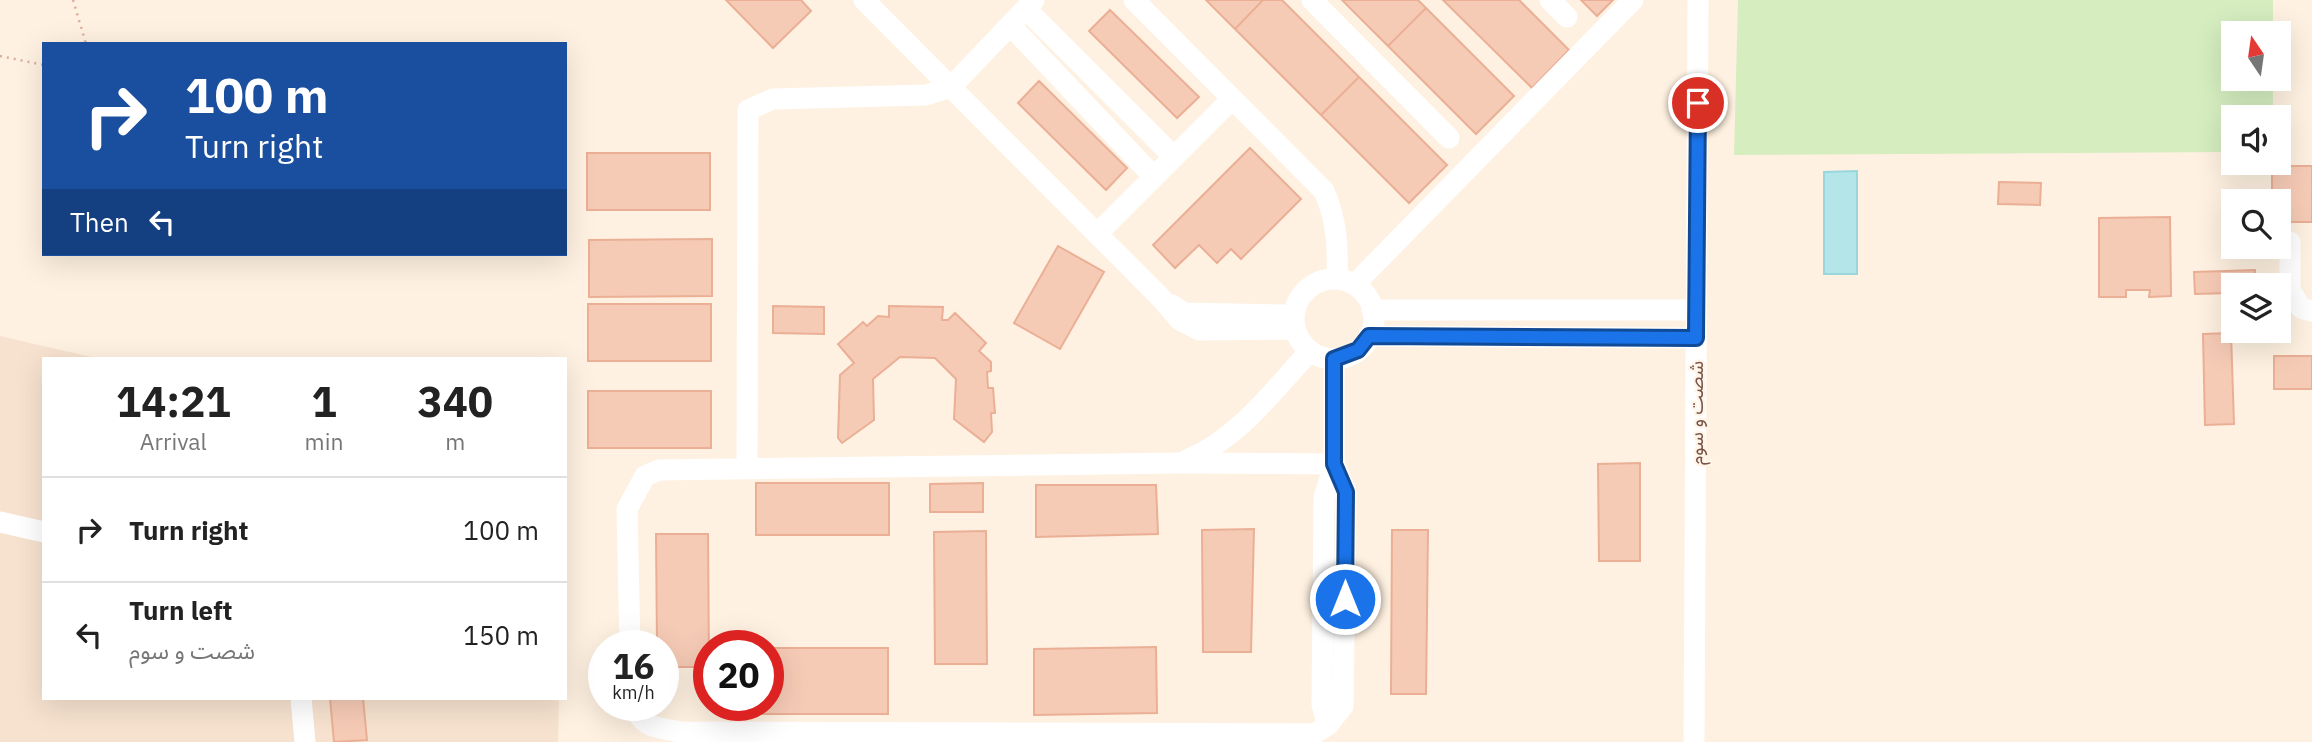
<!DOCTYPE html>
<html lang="en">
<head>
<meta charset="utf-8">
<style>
  body { margin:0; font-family:"IBM Plex Sans","Noto Sans Arabic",sans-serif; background:#f6f6f6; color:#222; height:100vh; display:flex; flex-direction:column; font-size:26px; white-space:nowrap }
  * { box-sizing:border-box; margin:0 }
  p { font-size:23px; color:#767676 }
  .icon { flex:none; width:38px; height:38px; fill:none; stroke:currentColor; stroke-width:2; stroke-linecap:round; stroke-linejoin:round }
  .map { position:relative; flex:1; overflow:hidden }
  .sheet { position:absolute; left:42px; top:357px; width:525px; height:343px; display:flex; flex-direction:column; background:#fff; border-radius:0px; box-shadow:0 7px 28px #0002 }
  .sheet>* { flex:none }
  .hud { position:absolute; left:42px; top:42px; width:525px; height:214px; border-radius:0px; box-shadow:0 7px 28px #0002; background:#1a4fa0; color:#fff; overflow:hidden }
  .needle { width:46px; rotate:347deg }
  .buttons { position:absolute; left:2221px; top:21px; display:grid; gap:14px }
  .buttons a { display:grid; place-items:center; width:70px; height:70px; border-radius:0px; background:#fff; box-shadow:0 7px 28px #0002; font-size:35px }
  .speed { position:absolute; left:588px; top:630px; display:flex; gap:14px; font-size:35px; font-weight:700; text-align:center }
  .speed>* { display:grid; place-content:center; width:91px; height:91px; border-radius:50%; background:#fff; box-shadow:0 7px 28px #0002; line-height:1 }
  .speed small { font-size:18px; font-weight:400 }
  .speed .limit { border:10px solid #d22; background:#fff; color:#111 }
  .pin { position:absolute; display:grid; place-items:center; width:60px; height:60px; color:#fff; margin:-30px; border:4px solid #fff; border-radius:50%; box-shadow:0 2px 7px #0007 }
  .me { position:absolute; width:77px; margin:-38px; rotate:0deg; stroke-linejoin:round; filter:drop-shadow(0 0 5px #0008) }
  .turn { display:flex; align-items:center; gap:24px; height:147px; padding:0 28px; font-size:32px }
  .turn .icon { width:91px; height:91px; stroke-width:2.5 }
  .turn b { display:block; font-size:49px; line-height:60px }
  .then { display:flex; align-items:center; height:66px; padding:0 28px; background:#0003; gap:14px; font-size:26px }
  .eta { display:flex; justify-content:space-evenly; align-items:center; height:119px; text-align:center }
  .eta b { font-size:42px; font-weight:800; line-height:49px }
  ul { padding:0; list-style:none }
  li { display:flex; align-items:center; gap:21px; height:105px; padding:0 28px; border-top:2px solid #e0e0e0 }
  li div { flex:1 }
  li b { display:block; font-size:26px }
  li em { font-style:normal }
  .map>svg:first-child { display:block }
</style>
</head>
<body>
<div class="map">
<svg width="2312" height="742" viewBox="0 0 2312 742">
  <rect width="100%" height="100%" fill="#fef1e1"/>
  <path fill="#f7e2cf" d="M 0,336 L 100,359 L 44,359 L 44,698 L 559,698 L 558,742 L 0,742 Z"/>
  <path fill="#d5edbf" d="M 1738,0 L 2273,0 L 2273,33 L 2233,33 L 2233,79 L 2273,79 L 2273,117 L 2233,117 L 2233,152 L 1734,155 Z"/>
  <path fill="#b4e6e9" stroke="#99d7dc" stroke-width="2" d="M 1857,171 L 1857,274 L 1824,274 L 1824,172 Z"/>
  <path fill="#f6cbb6" stroke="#eaaf95" stroke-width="2" d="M 726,0 L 801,0 L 811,11 L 773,48 Z
    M 1206,0 L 1263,0 L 1235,29 Z
    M 1263,0 L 1282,0 L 1359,77 L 1321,115 L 1235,29 Z
    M 1342,0 L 1418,0 L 1426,8 L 1388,46 Z
    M 1443,0 L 1519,0 L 1569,50 L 1532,88 Z
    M 1581,0 L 1613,0 L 1597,16 Z
    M 1426,8 L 1514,96 L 1476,134 L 1388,46 Z
    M 1110,10 L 1199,97 L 1177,118 L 1089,31 Z
    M 1359,77 L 1447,165 L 1409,203 L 1321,115 Z
    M 1039,81 L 1127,168 L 1106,190 L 1018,103 Z
    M 1250,148 L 1301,199 L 1241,259 L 1231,249 L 1217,263 L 1199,245 L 1175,268 L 1153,245 Z
    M 587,153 L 710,153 L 710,210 L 587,210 Z
    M 2272,166 L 2312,166 L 2312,222 L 2278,222 L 2278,201 L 2272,201 Z
    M 1999,182 L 2041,183 L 2040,205 L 1998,204 Z
    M 2170,217 L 2171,296 L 2149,297 L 2150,290 L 2126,290 L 2126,297 L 2099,297 L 2099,218 Z
    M 712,239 L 712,296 L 589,297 L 589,240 Z
    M 1058,246 L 1104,272 L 1060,349 L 1014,323 Z
    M 2255,270 L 2255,285 L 2233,285 L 2233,293 L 2195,294 L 2194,272 Z
    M 588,304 L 711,304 L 711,361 L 588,361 Z
    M 773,306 L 824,307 L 824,334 L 773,333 Z
    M 889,306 L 943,307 L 942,320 L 948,320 L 955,313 L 986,343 L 979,351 L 991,362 L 991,371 L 987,372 L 988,388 L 993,388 L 995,413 L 991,413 L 992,432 L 984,442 L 954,419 L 956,379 L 935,358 L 900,357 L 873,379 L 874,420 L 842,443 L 838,438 L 840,375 L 854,363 L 838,344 L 863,322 L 867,326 L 878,316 L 889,317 Z
    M 2231,333 L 2234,424 L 2205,425 L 2203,334 Z
    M 2274,356 L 2312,356 L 2312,389 L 2274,389 Z
    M 588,391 L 711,391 L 711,448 L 588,448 Z
    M 1640,463 L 1640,561 L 1599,561 L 1598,464 Z
    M 756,483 L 889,483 L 889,535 L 756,535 Z
    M 983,483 L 983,512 L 930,512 L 930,484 Z
    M 1036,485 L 1156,485 L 1158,534 L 1036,537 Z
    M 1254,529 L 1251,652 L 1203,652 L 1202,530 Z
    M 1392,530 L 1428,530 L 1426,694 L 1391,694 Z
    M 986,531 L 987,664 L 935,664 L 934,532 Z
    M 656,534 L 708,534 L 709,667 L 663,667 L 663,646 L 657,646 Z
    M 1156,647 L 1157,713 L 1034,715 L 1034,649 Z
    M 768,648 L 888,648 L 888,714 L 754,714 L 754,705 L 768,705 Z
    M 330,698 L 363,698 L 367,740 L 334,742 Z"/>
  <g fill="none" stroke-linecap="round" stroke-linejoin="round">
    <path stroke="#dbae99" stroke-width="2.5" stroke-dasharray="2 5" stroke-linecap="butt" d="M 73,0 L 86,44
      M 0,56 L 44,65"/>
    <path stroke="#fff" stroke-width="21" d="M 864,0 L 1160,297 L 1180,320 L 1199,330 L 1295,329
      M 1134,0 L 1324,191 C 1337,220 1338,248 1337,279
      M 1312,0 L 1449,138
      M 1550,0 L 1567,17
      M 1026,9 L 1174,157
      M 1010,25 L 1154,177
      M 1097,234 L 1232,99
      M 2290,242 L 2290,290 L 2301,308 L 2312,311
      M1294 319a40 40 0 1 1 80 0a40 40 0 1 1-80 0Z
      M 1355,284 L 1633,0
      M 1172,305 L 1184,313 L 1284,315
      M 1372,310 L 1696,310
      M 1369,336 L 1696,338
      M 1187,460 C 1238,439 1273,391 1310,351
      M 747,467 L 748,110 L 773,99 L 926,95 L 951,87 L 1034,0
      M 0,522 L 44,532
      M 630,646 L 627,509 L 645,476 L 659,470 L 1179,463 L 1334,464
      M 301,698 L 305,742
      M 635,705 C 641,729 658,727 680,732 L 1314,734 L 1328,725 L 1343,706 L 1346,492 L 1334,464
      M 1328,725 L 1322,705 L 1324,498 L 1334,464 L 1334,359
      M 1694,742 L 1698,0"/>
  </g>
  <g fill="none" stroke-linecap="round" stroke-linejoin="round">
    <defs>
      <path id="route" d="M 1345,599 L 1346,492 L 1334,464 L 1334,359 L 1358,350 L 1369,336 L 1696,338 L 1698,103"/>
    </defs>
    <use href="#route" stroke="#114b97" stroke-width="18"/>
    <use href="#route" stroke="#1a73e8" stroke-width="12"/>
  </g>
  <g text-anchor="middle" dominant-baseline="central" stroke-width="5" stroke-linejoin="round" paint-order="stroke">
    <g font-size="19" fill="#785446" stroke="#fff5ea">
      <text transform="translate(1696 413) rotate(-90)">شصت و سوم</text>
    </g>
  </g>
</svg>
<div class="buttons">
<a><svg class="needle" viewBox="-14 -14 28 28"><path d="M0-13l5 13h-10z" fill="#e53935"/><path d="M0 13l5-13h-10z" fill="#767676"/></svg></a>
<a><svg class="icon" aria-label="sound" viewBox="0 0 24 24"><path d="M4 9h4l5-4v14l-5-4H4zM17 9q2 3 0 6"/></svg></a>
<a><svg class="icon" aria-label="search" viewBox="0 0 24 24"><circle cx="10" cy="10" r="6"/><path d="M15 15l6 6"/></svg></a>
<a><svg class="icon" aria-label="layers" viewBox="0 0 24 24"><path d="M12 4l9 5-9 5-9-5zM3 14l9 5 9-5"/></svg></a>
</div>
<div class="speed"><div>16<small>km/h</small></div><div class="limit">20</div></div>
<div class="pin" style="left:1698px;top:103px;background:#d93025"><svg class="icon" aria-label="arrive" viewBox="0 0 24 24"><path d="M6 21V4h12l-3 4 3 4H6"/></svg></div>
<svg class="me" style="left:1345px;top:599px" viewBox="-20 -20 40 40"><circle r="17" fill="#1a73e8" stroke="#fff" stroke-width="3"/><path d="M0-11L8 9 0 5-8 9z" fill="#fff"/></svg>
<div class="hud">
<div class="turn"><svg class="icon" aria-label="right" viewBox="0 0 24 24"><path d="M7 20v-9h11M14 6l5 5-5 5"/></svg><div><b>100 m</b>Turn right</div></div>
<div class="then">Then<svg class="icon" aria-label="left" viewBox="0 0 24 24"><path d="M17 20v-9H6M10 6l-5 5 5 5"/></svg></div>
</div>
<section class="sheet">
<div class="eta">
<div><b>14:21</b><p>Arrival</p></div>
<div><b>1</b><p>min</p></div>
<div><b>340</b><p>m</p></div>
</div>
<ul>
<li><svg class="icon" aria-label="right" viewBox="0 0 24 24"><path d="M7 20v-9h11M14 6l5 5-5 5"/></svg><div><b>Turn right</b></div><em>100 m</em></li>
<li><svg class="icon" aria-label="left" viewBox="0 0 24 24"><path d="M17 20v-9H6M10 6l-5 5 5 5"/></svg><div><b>Turn left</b><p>شصت و سوم</p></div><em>150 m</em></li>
</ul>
</section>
</div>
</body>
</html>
